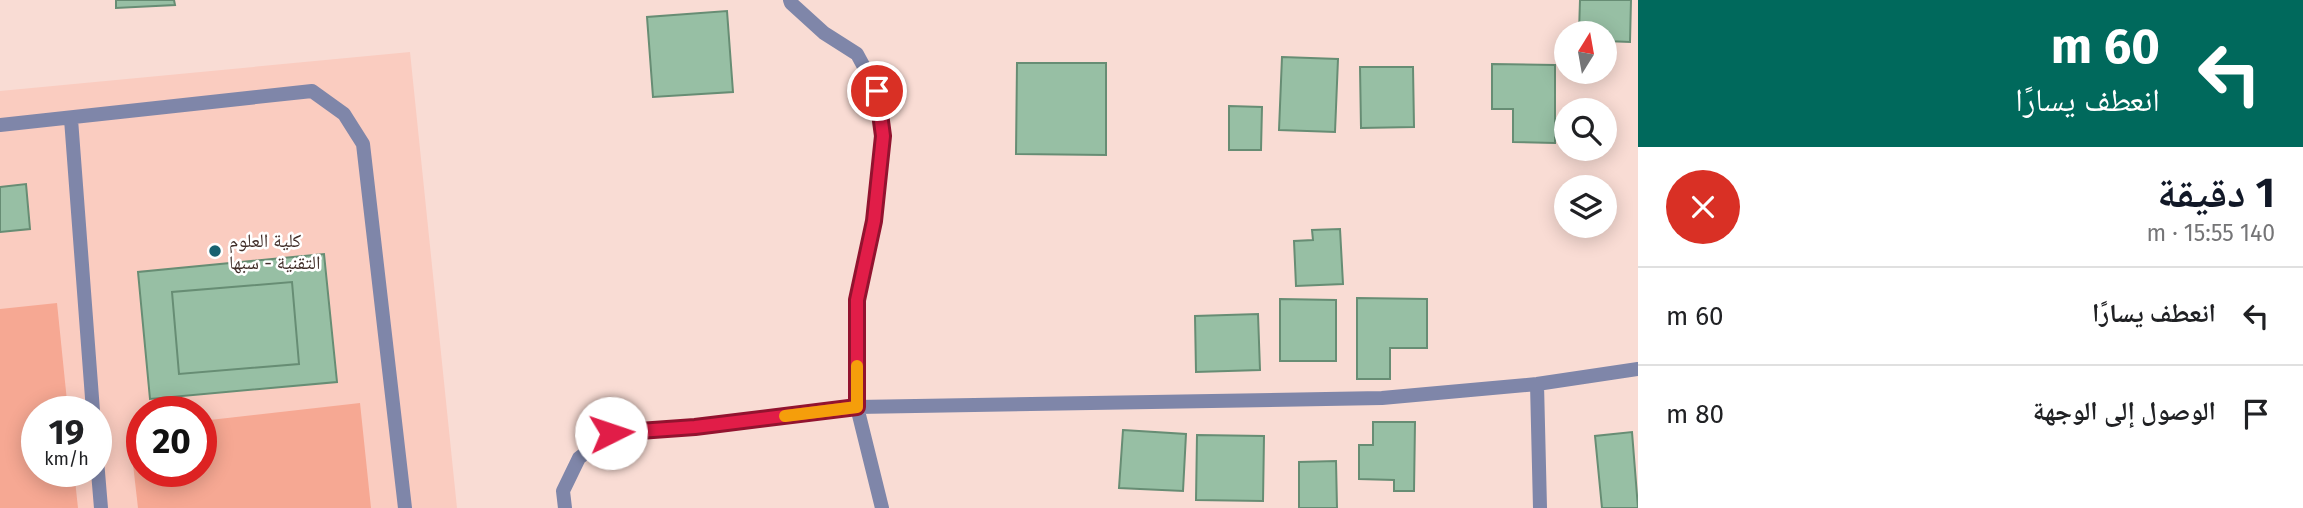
<!DOCTYPE html>
<html lang="ar">
<head>
<meta charset="utf-8">
<style>
  body { margin:0; font-family:"Fira Sans","Noto Naskh Arabic",sans-serif; background:#f6f6f6; color:#202124; direction:rtl; height:100vh; display:flex; flex-direction:column; font-size:26px; white-space:nowrap }
  * { box-sizing:border-box; margin:0 }
  p { font-size:23px; color:#757577 }
  .icon { flex:none; width:38px; height:38px; fill:none; stroke:currentColor; stroke-width:2; stroke-linecap:round; stroke-linejoin:round }
  .map { position:relative; flex:1; overflow:hidden; direction:ltr }
  .sheet { display:flex; flex-direction:column; background:#fff; width:665px }
  .sheet>* { flex:none }
  .banner { background:#00695c; color:#fff; overflow:hidden }
  .needle { width:46px; rotate:11deg }
  .fabs { position:absolute; left:1554px; top:21px; display:grid; gap:14px }
  .fabs a { display:grid; place-items:center; width:63px; height:63px; border-radius:50%; background:#fff; box-shadow:0 4px 18px #0003; font-size:35px }
  .speed { position:absolute; left:21px; top:396px; display:flex; gap:14px; font-size:35px; font-weight:700; text-align:center }
  .speed>* { display:grid; place-content:center; width:91px; height:91px; border-radius:50%; background:#fff; box-shadow:0 4px 18px #0003; line-height:1 }
  .speed small { font-size:18px; font-weight:400 }
  .speed .limit { border:10px solid #d22; background:#fff; color:#111 }
  .pin { position:absolute; display:grid; place-items:center; width:60px; height:60px; color:#fff; margin:-30px; border:4px solid #fff; border-radius:50%; box-shadow:0 2px 7px #0007 }
  .me { position:absolute; width:77px; margin:-38px; rotate:86deg; stroke-linejoin:round; filter:drop-shadow(0 0 5px #0008) }
  .turn { display:flex; align-items:center; gap:24px; height:147px; padding:0 28px; font-size:32px }
  .turn .icon { width:91px; height:91px; stroke-width:2.5 }
  .turn b { display:block; font-size:49px; line-height:60px }
  .round { display:grid; place-items:center; flex:none; width:74px; height:74px; border-radius:37px; background:#f6f6f6 }
  .summary { display:flex; align-items:center; justify-content:space-between; height:119px; padding:0 28px }
  h1 { font-size:42px; font-weight:700; line-height:52px; color:#111827 }
  ul { padding:0; list-style:none }
  li { display:flex; align-items:center; gap:21px; height:98px; padding:0 28px; border-top:2px solid #e0e0e0 }
  li div { flex:1 }
  li b { display:block; font-size:26px }
  li em { font-style:normal }
  main { display:flex; flex:1; min-height:0 }
  .map>svg:first-child { display:block }
</style>
</head>
<body>
<main>
<section class="sheet">
<div class="banner">
<div class="turn"><svg class="icon" aria-label="left" viewBox="0 0 24 24"><path d="M17 20v-9H6M10 6l-5 5 5 5"/></svg><div><b>60 m</b>انعطف يسارًا</div></div>
</div>
<div class="summary"><div><h1>1 دقيقة</h1><p>140 m · 15:55</p></div><a class="round" style="background:#d93025;color:#fff"><svg class="icon" aria-label="close" viewBox="0 0 24 24"><path d="M6 6l12 12M18 6L6 18"/></svg></a></div>
<ul>
<li><svg class="icon" aria-label="left" viewBox="0 0 24 24"><path d="M17 20v-9H6M10 6l-5 5 5 5"/></svg><div><b>انعطف يسارًا</b></div><em>60 m</em></li>
<li><svg class="icon" aria-label="arrive" viewBox="0 0 24 24"><path d="M6 21V4h12l-3 4 3 4H6"/></svg><div><b>الوصول إلى الوجهة</b></div><em>80 m</em></li>
</ul>
</section>
<div class="map">
<svg width="1638" height="508" viewBox="0 0 1638 508">
  <rect width="100%" height="100%" fill="#f9dcd4"/>
  <path fill="#faccc0" fill-rule="evenodd" d="M 410,52 L 457,508 L 0,508 L 0,91 ZM 37,411 L 96,411 L 96,471 L 37,471 ZM 142,411 L 201,411 L 201,471 L 142,471 Z"/>
  <path fill="#f6a893" d="M 57,303 L 68,411 L 37,411 L 37,471 L 74,471 L 78,508 L 0,508 L 0,309 Z
    M 360,403 L 371,508 L 138,508 L 129,429 L 142,428 L 142,471 L 201,471 L 201,421 Z"/>
  <path fill="#97bfa4" stroke="#678d74" stroke-width="2" d="M 116,0 L 174,0 L 175,5 L 116,8 Z
    M 1580,0 L 1631,0 L 1630,42 L 1605,41 L 1605,33 L 1579,33 Z
    M 727,11 L 733,92 L 653,97 L 647,17 Z
    M 1282,57 L 1338,59 L 1335,132 L 1279,130 Z
    M 1017,63 L 1106,63 L 1106,155 L 1016,154 Z
    M 1492,64 L 1555,65 L 1555,143 L 1513,142 L 1513,109 L 1492,109 Z
    M 1360,67 L 1413,67 L 1414,127 L 1361,128 Z
    M 1229,106 L 1262,107 L 1261,150 L 1229,150 Z
    M 26,184 L 30,229 L 0,232 L 0,187 Z
    M 1340,229 L 1343,284 L 1296,286 L 1294,241 L 1313,240 L 1312,230 Z
    M 324,254 L 337,382 L 150,399 L 138,272 Z
    M 292,282 L 299,364 L 179,374 L 172,292 Z
    M 1357,298 L 1427,299 L 1427,348 L 1390,348 L 1390,379 L 1357,379 Z
    M 1280,299 L 1336,300 L 1336,361 L 1280,361 Z
    M 1258,314 L 1260,370 L 1196,372 L 1195,316 Z
    M 1373,422 L 1415,422 L 1414,491 L 1394,491 L 1394,480 L 1359,479 L 1359,445 L 1373,445 Z
    M 1123,430 L 1186,434 L 1183,491 L 1119,488 Z
    M 1632,432 L 1638,508 L 1602,508 L 1595,436 Z
    M 1197,435 L 1264,436 L 1263,501 L 1196,500 Z
    M 1336,461 L 1337,508 L 1299,508 L 1299,462 Z"/>
  <g fill="none" stroke-linecap="round" stroke-linejoin="round">
    <path stroke="#7f86a9" stroke-width="14" d="M 71,119 L 93,411
      M 0,125 L 312,91 L 344,114 L 363,144 L 405,508
      M 96,448 L 101,508
      M 565,508 L 563,491 L 579,458 L 611,433 L 695,427 L 857,407"/>
    <path stroke="#7f86a9" stroke-width="14" d="M 790,0 L 791,3 L 824,33 L 857,54 L 877,91 L 883,136 L 874,221 L 857,300 L 857,407 L 882,508
      M 1537,384 L 1540,508
      M 857,407 L 1382,398 L 1537,384 L 1638,369"/>
  </g>
  <g fill="none" stroke-linecap="round" stroke-linejoin="round">
    <defs>
      <path id="route" d="M 611,433 L 695,427 L 857,407 L 857,300 L 874,221 L 883,136 L 877,91"/>
    </defs>
    <use href="#route" stroke="#92132f" stroke-width="18"/>
    <use href="#route" stroke="#e11d48" stroke-width="12"/>
    <path stroke="#f59e0b" stroke-width="12" d="M 785,416 L 857,407 L 857,366"/>
  </g>
  <circle fill="#186170" stroke="#fff" stroke-width="2.5" cx="215" cy="251" r="7"/>
  <g text-anchor="middle" dominant-baseline="central" stroke-width="5" stroke-linejoin="round" paint-order="stroke">
    <g font-size="19" fill="#412e29" stroke="#fff" text-anchor="start">
      <text x="229" y="240">كلية العلوم<tspan x="229" dy="22">التقنية - سبها</tspan></text>
    </g>
  </g>
</svg>
<div class="fabs">
<a><svg class="needle" viewBox="-14 -14 28 28"><path d="M0-13l5 13h-10z" fill="#e53935"/><path d="M0 13l5-13h-10z" fill="#757577"/></svg></a>
<a><svg class="icon" aria-label="search" viewBox="0 0 24 24"><circle cx="10" cy="10" r="6"/><path d="M15 15l6 6"/></svg></a>
<a><svg class="icon" aria-label="layers" viewBox="0 0 24 24"><path d="M12 4l9 5-9 5-9-5zM3 14l9 5 9-5"/></svg></a>
</div>
<div class="speed"><div>19<small>km/h</small></div><div class="limit">20</div></div>
<div class="pin" style="left:877px;top:91px;background:#d93025"><svg class="icon" aria-label="arrive" viewBox="0 0 24 24"><path d="M6 21V4h12l-3 4 3 4H6"/></svg></div>
<svg class="me" style="left:611px;top:433px" viewBox="-20 -20 40 40"><circle r="19" fill="#fff"/><path d="M0-13L10 11 0 6-10 11z" fill="#e11d48"/></svg>
</div>
</main>
</body>
</html>
